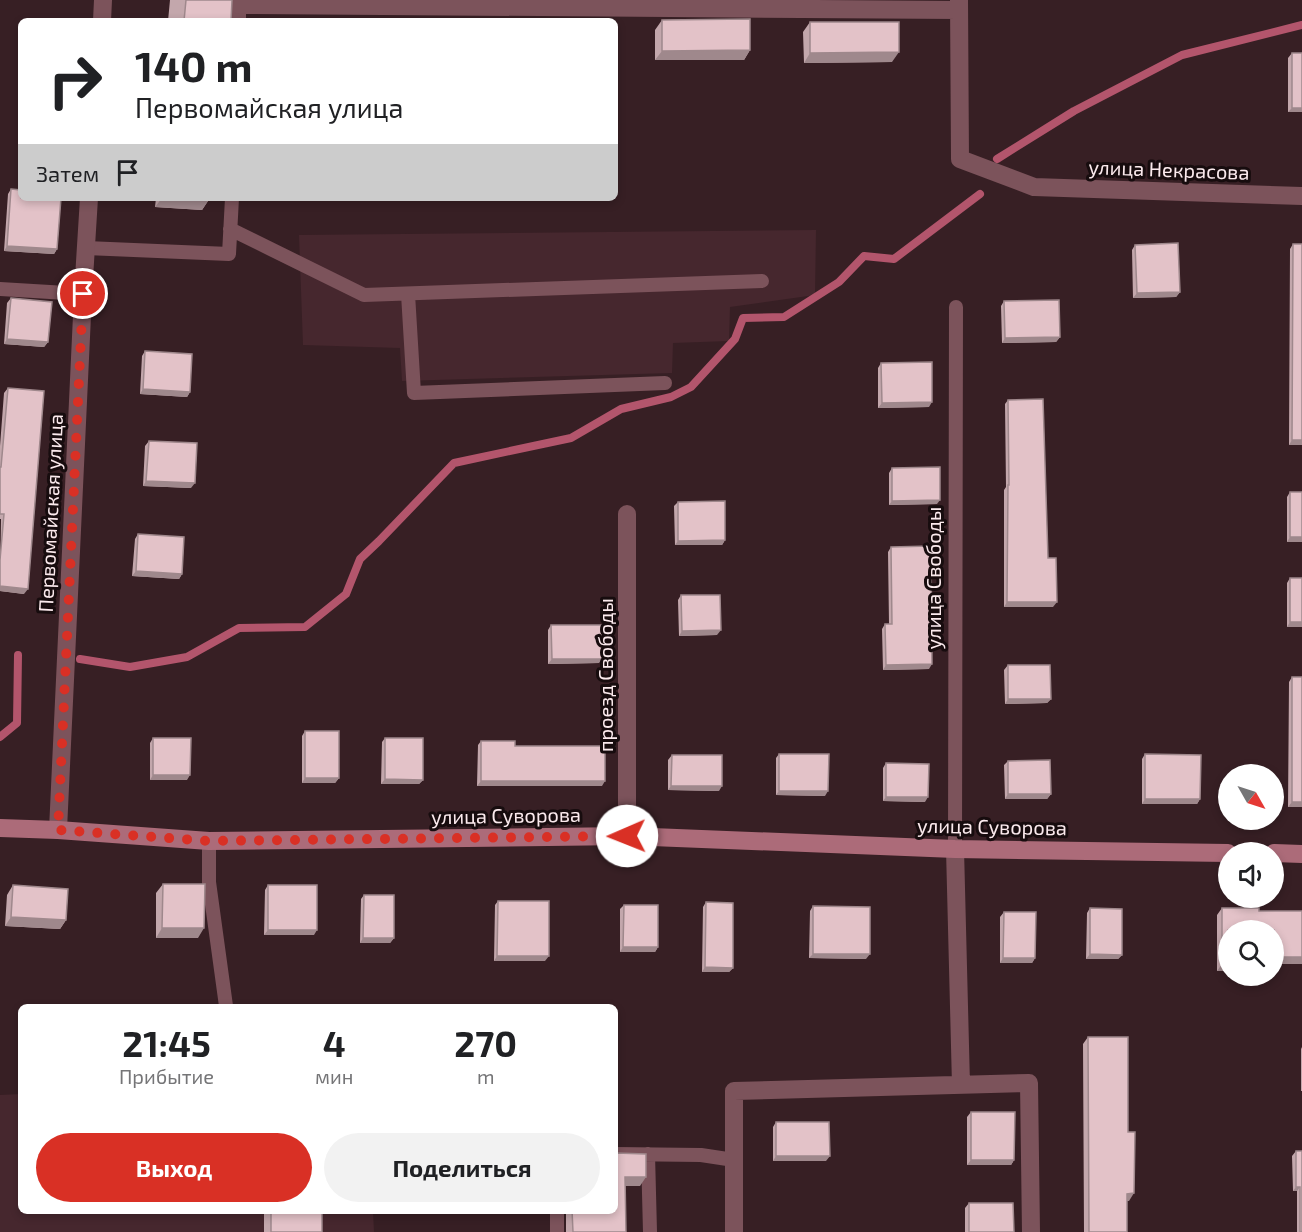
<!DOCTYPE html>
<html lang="ru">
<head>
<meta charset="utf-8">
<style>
  body { margin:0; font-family:"Exo 2",sans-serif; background:#f2f2f2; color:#202124; height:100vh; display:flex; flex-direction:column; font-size:22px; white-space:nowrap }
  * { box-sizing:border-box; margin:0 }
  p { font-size:20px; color:#757577 }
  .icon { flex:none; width:33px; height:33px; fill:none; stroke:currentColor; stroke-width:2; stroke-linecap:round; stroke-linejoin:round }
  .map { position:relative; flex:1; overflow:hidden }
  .details { position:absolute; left:18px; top:1004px; width:600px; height:210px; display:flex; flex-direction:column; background:#fff; border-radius:9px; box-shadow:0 3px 9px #0003 }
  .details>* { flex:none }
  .hud { position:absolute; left:18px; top:18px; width:600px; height:183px; border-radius:9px; box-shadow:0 3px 9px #0003; background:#fff; color:#202124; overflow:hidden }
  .needle { width:39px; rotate:129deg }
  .fabs { position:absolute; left:1218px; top:764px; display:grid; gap:12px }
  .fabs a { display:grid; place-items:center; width:66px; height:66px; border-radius:50%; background:#fff; box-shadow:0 3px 9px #0003; font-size:30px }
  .pin { position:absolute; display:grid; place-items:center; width:51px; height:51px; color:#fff; margin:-26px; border:3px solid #fff; border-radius:50%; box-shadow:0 2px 6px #0007 }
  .me { position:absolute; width:66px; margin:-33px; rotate:269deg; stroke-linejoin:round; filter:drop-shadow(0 0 4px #0008) }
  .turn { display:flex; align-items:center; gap:21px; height:126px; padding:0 18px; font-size:27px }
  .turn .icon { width:78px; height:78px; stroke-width:2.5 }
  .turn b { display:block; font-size:42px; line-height:51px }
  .then { display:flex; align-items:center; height:57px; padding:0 18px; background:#0003; gap:12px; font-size:22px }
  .eta { display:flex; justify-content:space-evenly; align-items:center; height:102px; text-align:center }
  .eta b { font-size:36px; font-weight:700; line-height:42px }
  .action { display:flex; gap:12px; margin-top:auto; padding:12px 18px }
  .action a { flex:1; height:69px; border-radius:36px; background:#d93025; color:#fff; font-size:24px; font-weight:700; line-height:69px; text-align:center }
  .action a+a { background:#f2f2f2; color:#202124 }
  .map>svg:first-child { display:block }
</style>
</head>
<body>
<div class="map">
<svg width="1302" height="1232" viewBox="0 0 1302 1232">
  <rect width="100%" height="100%" fill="#371f24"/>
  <path fill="#46272e" d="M 816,230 L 815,295 L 730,307 L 729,341 L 673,343 L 672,373 L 402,381 L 400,348 L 303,345 L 299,235 Z
    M 21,1094 L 21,1210 L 373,1211 L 374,1232 L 0,1232 L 0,1095 Z"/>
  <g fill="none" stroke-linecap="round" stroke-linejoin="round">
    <path stroke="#b3556c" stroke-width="8" d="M 997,159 L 1074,111 L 1182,55 L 1302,25
      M 80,659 L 130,667 L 187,657 L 239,628 L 305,627 L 346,594 L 360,559 L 379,541 L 454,463 L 571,438 L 621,409 L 671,397 L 691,387 L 735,339 L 743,318 L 784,317 L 839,282 L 864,256 L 894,259 L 980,194
      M 0,737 L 17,723 L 18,655"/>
    <path stroke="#7c535b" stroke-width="14" d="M 239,21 L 239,0
      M 230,229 L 364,295 L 762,281
      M 86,248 L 229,254 L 232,198
      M 0,289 L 83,294
      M 408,294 L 414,393 L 665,383
      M 209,841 L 209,882 L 226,1006
      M 955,849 L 956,307
      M 615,1154 L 701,1155 L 734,1160
      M 648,1154 L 650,1232
      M 557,1210 L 557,1232"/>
    <path stroke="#7c535b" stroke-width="18" d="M 959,0 L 960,159 L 1034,187 L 1302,196
      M 239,5 L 959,10
      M 102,21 L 103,0
      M 58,830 L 83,294 L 89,198
      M 627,836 L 627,514
      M 955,849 L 961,1085
      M 734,1232 L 734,1091 L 1029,1083 L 1031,1232"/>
    <path stroke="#ac6b79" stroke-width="18" d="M 0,828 L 58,830 L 209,841 L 627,836 L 955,849 L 1228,853
      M 1274,853 L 1302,854"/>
  </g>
  <path fill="#c3a7ac" d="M 170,0 L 232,0 L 231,21 L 168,21 Z
    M 662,20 L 750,50 L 744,60 L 655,60 L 655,30 Z
    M 810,22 L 892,62 L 804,63 L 803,32 Z
    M 1292,53 L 1302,112 L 1288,112 L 1288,58 Z
    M 11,189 L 57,249 L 54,254 L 4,251 L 8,194 Z
    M 156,198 L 210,198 L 202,210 L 155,207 Z
    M 1293,244 L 1302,244 L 1302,445 L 1289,445 L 1290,249 Z
    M 1135,245 L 1180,292 L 1176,297 L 1133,298 L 1132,250 Z
    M 11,298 L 48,342 L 44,347 L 4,344 L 7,303 Z
    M 1004,301 L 1060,337 L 1056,342 L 1002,343 L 1001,306 Z
    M 145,351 L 190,392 L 187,397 L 140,394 L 142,356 Z
    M 881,363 L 929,407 L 878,408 L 878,368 Z
    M 8,388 L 24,594 L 0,591 L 1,519 L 0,519 L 0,446 L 4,393 Z
    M 1008,400 L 1048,558 L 1053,607 L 1004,607 L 1004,490 L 1006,487 L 1005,404 Z
    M 149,441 L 191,488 L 143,486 L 145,446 Z
    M 892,468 L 937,504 L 889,505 L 889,473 Z
    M 1290,492 L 1302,542 L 1287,542 L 1287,497 Z
    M 678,502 L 725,540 L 722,545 L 675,545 L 674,506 Z
    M 138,534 L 182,574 L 179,579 L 132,576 L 135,539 Z
    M 891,547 L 929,669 L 883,670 L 882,629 L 885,624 L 889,624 L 888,552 Z
    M 1290,578 L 1302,578 L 1302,627 L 1287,627 L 1287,583 Z
    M 681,595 L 717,635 L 679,636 L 678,600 Z
    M 551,625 L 599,663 L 548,664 L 548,630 Z
    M 1008,665 L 1051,699 L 1047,703 L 1005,704 L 1004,670 Z
    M 1292,677 L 1302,677 L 1302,807 L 1288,807 L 1289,682 Z
    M 305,731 L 339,778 L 335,783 L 302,783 L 302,736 Z
    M 153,738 L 187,780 L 150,780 L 150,743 Z
    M 385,738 L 423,780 L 419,784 L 381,784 L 382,742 Z
    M 481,741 L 602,786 L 477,786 L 478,745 Z
    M 779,754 L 825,796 L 776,795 L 776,758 Z
    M 1145,754 L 1200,799 L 1197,804 L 1142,804 L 1142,759 Z
    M 672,755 L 719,791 L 668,790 L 668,760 Z
    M 1008,761 L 1051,794 L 1047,799 L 1005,799 L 1004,765 Z
    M 886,763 L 925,802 L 883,801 L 883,768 Z
    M 163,884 L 198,938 L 156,938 L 156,893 Z
    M 13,885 L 66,920 L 60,929 L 5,926 L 7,895 Z
    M 268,885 L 314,935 L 264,935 L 265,890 Z
    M 364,895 L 394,938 L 390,943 L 360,943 L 361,899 Z
    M 498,901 L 545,961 L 494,961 L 495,905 Z
    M 706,902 L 733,968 L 729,972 L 702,972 L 703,907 Z
    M 624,905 L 658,947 L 655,952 L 620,952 L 620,909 Z
    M 813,906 L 866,959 L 809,958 L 810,911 Z
    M 1090,908 L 1122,955 L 1118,959 L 1086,959 L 1087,913 Z
    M 1222,908 L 1259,911 L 1302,964 L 1274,964 L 1274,930 L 1228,930 L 1228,971 L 1217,971 L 1217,915 Z
    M 1004,912 L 1035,958 L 1032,963 L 1000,963 L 1000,917 Z
    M 1088,1037 L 1128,1132 L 1129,1201 L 1127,1201 L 1127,1232 L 1084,1232 L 1083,1044 Z
    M 1302,1047 L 1302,1091 L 1301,1091 L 1301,1049 Z
    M 971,1112 L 1014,1160 L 1011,1165 L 967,1165 L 967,1117 Z
    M 776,1122 L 826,1161 L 773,1161 L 773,1127 Z
    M 1296,1151 L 1302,1151 L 1302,1232 L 1297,1232 L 1297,1191 L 1293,1191 L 1292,1156 Z
    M 615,1153 L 640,1186 L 625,1186 L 626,1232 L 566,1232 L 566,1210 L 615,1210 Z
    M 969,1203 L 1014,1232 L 965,1232 L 965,1208 Z
    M 264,1210 L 322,1210 L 322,1232 L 264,1232 Z"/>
  <path fill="#9f888c" d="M 750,50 L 744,60 L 655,60 L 662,51 Z
    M 899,52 L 892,62 L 804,63 L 810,53 Z
    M 1292,108 L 1302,108 L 1302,112 L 1288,112 Z
    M 162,198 L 210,198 L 202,210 L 155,207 Z
    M 7,246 L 57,249 L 54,254 L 4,251 Z
    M 1180,292 L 1176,297 L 1133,298 L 1137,293 Z
    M 1060,337 L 1056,342 L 1002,343 L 1005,338 Z
    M 7,339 L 48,342 L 44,347 L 4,344 Z
    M 143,389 L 190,392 L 187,397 L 140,394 Z
    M 932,402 L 929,407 L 878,408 L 882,403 Z
    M 1292,440 L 1302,440 L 1302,445 L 1289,445 Z
    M 146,481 L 195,483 L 191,488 L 143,486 Z
    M 940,500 L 937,504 L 889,505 L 892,501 Z
    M 1290,537 L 1302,537 L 1302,542 L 1287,542 Z
    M 725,540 L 722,545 L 675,545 L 678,541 Z
    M 136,571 L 182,574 L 179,579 L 132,576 Z
    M 0,586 L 28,589 L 24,594 L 0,591 Z
    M 1007,602 L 1057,602 L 1053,607 L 1004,607 Z
    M 1290,622 L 1302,622 L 1302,627 L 1287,627 Z
    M 721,630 L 717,635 L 679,636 L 682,631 Z
    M 552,659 L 602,659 L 599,663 L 548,664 Z
    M 932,664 L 929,669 L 883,670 L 886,665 Z
    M 1008,699 L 1051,699 L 1047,703 L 1005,704 Z
    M 153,775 L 190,775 L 187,780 L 150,780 Z
    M 305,778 L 339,778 L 335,783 L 302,783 Z
    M 385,779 L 423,780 L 419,784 L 381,784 Z
    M 481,781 L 605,781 L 602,786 L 477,786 Z
    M 671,786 L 722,786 L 719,791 L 668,790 Z
    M 779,791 L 828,791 L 825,796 L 776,795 Z
    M 1008,794 L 1051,794 L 1047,799 L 1005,799 Z
    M 886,797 L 928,797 L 925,802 L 883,801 Z
    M 1145,799 L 1200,799 L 1197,804 L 1142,804 Z
    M 1292,802 L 1302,802 L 1302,807 L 1288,807 Z
    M 11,917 L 66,920 L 60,929 L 5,926 Z
    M 162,928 L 204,928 L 198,938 L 156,938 Z
    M 268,930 L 317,930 L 314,935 L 264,935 Z
    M 363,938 L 394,938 L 390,943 L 360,943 Z
    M 623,947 L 658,947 L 655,952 L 620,952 Z
    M 813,954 L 870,954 L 866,959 L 809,958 Z
    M 1090,954 L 1122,955 L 1118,959 L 1086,959 Z
    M 497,956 L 549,956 L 545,961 L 494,961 Z
    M 1274,957 L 1302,957 L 1302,964 L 1274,964 Z
    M 1003,958 L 1035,958 L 1032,963 L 1000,963 Z
    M 1222,964 L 1228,964 L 1228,971 L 1217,971 Z
    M 705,967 L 733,968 L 729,972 L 702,972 Z
    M 776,1156 L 830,1156 L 826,1161 L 773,1161 Z
    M 971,1160 L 1014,1160 L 1011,1165 L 967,1165 Z
    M 625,1177 L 646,1177 L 640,1186 L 619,1186 Z
    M 1296,1187 L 1300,1187 L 1297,1191 L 1293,1191 Z
    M 1134,1193 L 1129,1201 L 1122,1201 L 1127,1194 Z"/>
  <path fill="#e3c2c8" stroke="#9f888c" stroke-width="1.5" d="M 186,0 L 232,0 L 231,21 L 184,21 Z
    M 604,19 L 604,21 L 515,20 Z
    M 750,19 L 750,50 L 662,51 L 662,20 Z
    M 810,22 L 899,22 L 899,52 L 810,53 Z
    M 1292,53 L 1302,53 L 1302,108 L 1292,108 Z
    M 11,189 L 21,190 L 21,198 L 61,198 L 57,249 L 7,246 Z
    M 1178,243 L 1180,292 L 1137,293 L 1135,245 Z
    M 1293,244 L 1302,244 L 1302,440 L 1292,440 Z
    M 11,298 L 52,302 L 48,342 L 7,339 Z
    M 1059,300 L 1060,337 L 1005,338 L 1004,301 Z
    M 145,351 L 192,354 L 190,392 L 143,389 Z
    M 932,362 L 932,402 L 882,403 L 881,363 Z
    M 8,388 L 44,391 L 28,589 L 0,586 L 0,560 L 4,514 L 0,514 L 0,467 L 1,467 Z
    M 1043,399 L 1048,558 L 1056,558 L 1057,602 L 1007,602 L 1008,485 L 1009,485 L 1008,400 Z
    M 149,441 L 197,443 L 195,483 L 146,481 Z
    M 940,467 L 940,500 L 892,501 L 892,468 Z
    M 1290,492 L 1302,492 L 1302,537 L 1290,537 Z
    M 725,501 L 725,540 L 678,541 L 678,502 Z
    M 138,534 L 184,537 L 182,574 L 136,571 Z
    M 931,546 L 932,664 L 886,665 L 885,624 L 892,624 L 891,547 Z
    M 1290,578 L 1302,578 L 1302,622 L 1290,622 Z
    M 681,595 L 720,595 L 721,630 L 682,631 Z
    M 551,625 L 602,625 L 602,659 L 552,659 Z
    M 1008,665 L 1050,665 L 1051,699 L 1008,699 Z
    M 1292,677 L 1302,677 L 1302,802 L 1292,802 Z
    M 305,731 L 339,731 L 339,778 L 305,778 Z
    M 153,738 L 191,738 L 190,775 L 153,775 Z
    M 385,738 L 423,738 L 423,780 L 385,779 Z
    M 481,741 L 515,741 L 515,746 L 605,746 L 605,781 L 481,781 Z
    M 779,754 L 829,754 L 828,791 L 779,791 Z
    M 1145,754 L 1201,755 L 1200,799 L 1145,799 Z
    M 672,755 L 722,755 L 722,786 L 671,786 Z
    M 1050,760 L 1051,794 L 1008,794 L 1008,761 Z
    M 886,763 L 929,764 L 928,797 L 886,797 Z
    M 163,884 L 205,884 L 204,928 L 162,928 Z
    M 13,885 L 68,889 L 66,920 L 11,917 Z
    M 268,885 L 317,885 L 317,930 L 268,930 Z
    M 364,895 L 394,895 L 394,938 L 363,938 Z
    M 498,901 L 549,901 L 549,956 L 497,956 Z
    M 706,902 L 733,903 L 733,968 L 705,967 Z
    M 624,905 L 658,905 L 658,947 L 623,947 Z
    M 813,906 L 870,907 L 870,954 L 813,954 Z
    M 1090,908 L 1122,909 L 1122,955 L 1090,954 Z
    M 1222,908 L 1259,908 L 1259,911 L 1302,911 L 1302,957 L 1274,957 L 1274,930 L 1228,930 L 1228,964 L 1222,964 Z
    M 1004,912 L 1036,912 L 1035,958 L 1003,958 Z
    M 1088,1037 L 1128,1037 L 1128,1132 L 1135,1132 L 1134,1193 L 1127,1194 L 1127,1232 L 1089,1232 Z
    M 971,1112 L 1015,1112 L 1014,1160 L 971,1160 Z
    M 776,1122 L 829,1122 L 830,1156 L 776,1156 Z
    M 1296,1151 L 1302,1151 L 1302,1232 L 1300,1232 L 1300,1187 L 1296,1187 Z
    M 615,1153 L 646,1154 L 646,1177 L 625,1177 L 626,1232 L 573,1232 L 572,1210 L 615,1210 Z
    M 969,1203 L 1013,1203 L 1014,1232 L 969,1232 Z
    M 271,1210 L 322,1210 L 322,1232 L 271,1232 Z"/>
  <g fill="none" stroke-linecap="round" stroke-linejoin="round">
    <path stroke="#d93025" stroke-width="10" stroke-dasharray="0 18" d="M 83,294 L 58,830 L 209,841 L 627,836"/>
  </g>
  <g text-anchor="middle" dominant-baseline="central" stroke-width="6" stroke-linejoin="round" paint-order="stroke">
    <g font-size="20" fill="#fbeaed" stroke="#170c0e">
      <text transform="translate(1169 169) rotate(2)">улица Некрасова</text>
      <text transform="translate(50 513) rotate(-87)">Первомайская улица</text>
      <text transform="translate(933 578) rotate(-90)">улица Свободы</text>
      <text transform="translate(605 675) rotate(-90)">проезд Свободы</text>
      <text transform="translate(506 815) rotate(-1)">улица Суворова</text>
      <text transform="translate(992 826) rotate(1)">улица Суворова</text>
    </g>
  </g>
</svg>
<div class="fabs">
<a><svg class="needle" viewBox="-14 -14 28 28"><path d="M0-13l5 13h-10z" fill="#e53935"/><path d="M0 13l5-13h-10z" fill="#757577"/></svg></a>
<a><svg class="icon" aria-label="sound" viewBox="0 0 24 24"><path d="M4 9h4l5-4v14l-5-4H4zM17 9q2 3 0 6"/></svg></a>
<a><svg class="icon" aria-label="search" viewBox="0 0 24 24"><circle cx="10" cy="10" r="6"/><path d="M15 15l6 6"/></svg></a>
</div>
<div class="pin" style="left:83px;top:294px;background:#d93025"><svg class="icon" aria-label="arrive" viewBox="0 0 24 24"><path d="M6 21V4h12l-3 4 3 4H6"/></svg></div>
<svg class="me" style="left:627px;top:836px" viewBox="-20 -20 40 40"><circle r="19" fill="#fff"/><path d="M0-13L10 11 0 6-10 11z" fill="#d93025"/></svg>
<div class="hud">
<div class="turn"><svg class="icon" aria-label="right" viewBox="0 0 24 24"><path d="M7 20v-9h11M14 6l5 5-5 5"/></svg><div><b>140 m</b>Первомайская улица</div></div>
<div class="then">Затем<svg class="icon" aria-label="arrive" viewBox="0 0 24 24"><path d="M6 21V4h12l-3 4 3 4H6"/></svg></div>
</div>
<section class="details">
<div class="eta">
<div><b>21:45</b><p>Прибытие</p></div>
<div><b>4</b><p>мин</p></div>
<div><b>270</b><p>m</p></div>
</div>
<div class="action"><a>Выход</a><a>Поделиться</a></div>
</section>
</div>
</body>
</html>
